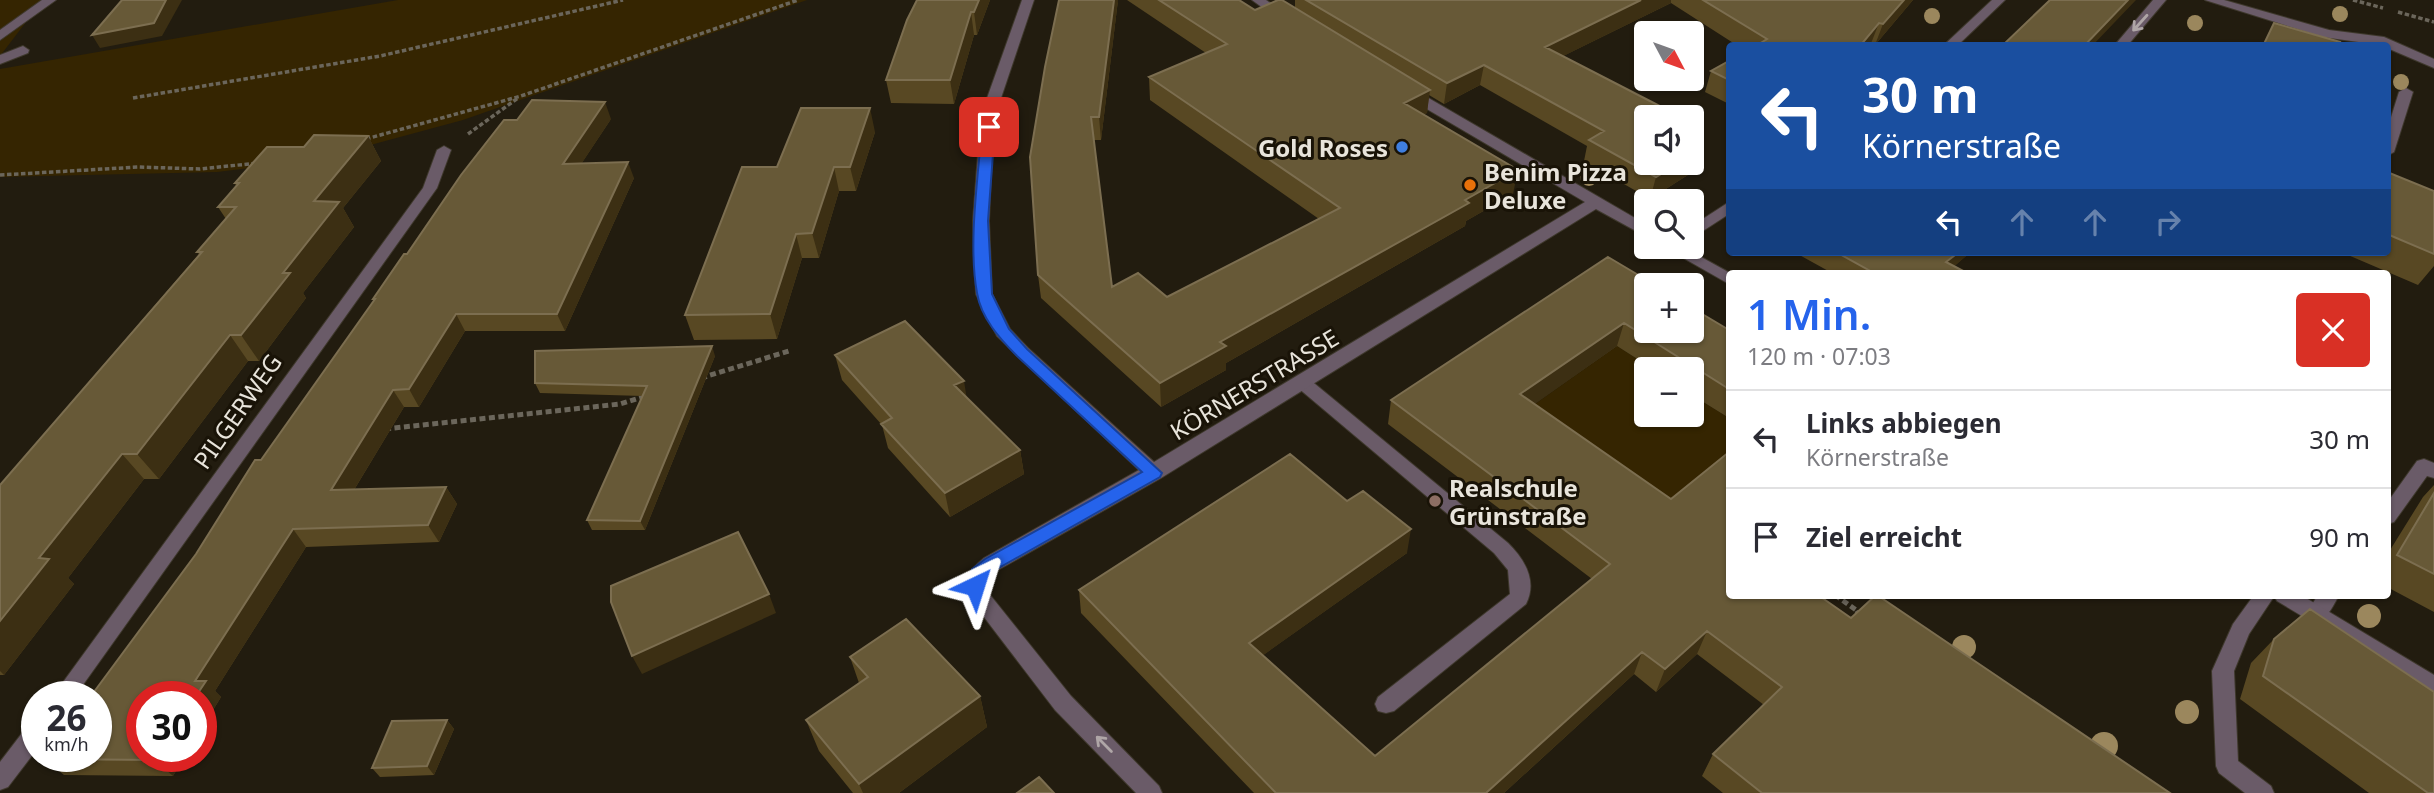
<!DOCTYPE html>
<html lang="de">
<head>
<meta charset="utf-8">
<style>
  body { margin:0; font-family:"Noto Sans",sans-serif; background:#f7f7f7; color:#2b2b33; height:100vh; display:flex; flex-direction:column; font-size:26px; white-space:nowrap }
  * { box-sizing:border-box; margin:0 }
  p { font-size:23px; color:#7c7c81 }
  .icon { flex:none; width:38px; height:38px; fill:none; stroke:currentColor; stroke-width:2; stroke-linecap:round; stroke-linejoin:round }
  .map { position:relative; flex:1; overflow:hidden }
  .sheet { position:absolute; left:1726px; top:270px; width:665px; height:329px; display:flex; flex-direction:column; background:#fff; border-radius:7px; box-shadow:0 2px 5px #0004 }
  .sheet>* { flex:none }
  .guide { position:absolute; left:1726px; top:42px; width:665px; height:214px; border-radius:7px; box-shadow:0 2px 5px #0004; background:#1a4fa0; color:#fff; overflow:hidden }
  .needle { width:46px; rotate:131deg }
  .buttons { position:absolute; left:1634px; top:21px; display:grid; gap:14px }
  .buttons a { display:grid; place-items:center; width:70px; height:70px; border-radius:7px; background:#fff; box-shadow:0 2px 5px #0004; font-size:35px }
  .speed { position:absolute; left:21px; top:681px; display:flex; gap:14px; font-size:35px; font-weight:700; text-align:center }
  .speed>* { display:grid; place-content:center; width:91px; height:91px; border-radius:50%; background:#fff; box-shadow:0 2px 5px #0004; line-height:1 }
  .speed small { font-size:18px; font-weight:400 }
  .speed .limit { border:10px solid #d22; background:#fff; color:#111 }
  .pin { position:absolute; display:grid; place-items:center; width:60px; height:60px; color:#fff; margin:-30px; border-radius:14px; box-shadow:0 4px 10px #0006 }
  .me { position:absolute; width:77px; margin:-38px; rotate:41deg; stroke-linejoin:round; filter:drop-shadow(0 0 5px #0008) }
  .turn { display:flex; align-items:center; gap:24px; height:147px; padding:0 21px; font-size:32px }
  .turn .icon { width:91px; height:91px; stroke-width:2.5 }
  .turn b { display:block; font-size:49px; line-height:60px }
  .lanes { display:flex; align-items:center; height:66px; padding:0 21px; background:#0003; justify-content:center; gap:35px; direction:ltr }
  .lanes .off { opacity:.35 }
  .round { display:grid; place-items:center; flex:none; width:74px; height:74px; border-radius:7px; background:#f7f7f7 }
  .overview { display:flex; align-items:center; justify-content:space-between; height:119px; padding:0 21px }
  h1 { font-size:42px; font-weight:600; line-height:52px; color:#2563eb }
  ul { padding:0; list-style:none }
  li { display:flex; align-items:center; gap:21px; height:98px; padding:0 21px; border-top:2px solid #e1e1e2 }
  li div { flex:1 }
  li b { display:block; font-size:26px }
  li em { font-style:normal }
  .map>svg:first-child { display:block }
</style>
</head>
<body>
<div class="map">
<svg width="2434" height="793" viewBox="0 0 2434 793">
  <rect width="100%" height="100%" fill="#221c0f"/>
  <path fill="#352501" d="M 0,0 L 43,0 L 0,56 Z
    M 398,0 L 807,0 L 463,120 L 363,147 L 267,166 L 217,172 L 0,177 L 0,69 Z
    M 1617,346 L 1653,369 L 1647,369 L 1647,415 L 1692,415 L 1692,395 L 1729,418 L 1729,468 L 1662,523 L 1515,418 Z"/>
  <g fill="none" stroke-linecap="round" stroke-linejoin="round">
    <defs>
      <path id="lane" d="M 2153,0 L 2166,0 L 2127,46 L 2114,46 Z
        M 23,46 L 29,50 L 28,53 L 0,64 L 0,55 Z
        M 2406,88 L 2413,92 L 2394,152 L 2387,156 L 2387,130 L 2399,92 Z
        M 1303,377 L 1309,379 L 1508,543 C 1524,559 1538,580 1526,604 L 1394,711 L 1386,713 L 1378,711 L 1375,704 L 1378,697 L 1510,594 L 1508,570 L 1494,553 L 1297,387 L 1294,383 L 1297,379 Z
        M 2424,459 L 2434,463 L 2434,478 L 2427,476 L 2394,522 L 2387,524 L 2387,503 L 2417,461 Z
        M 2254,595 L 2275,595 L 2249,634 L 2234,671 L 2238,761 L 2271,786 L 2274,793 L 2245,793 L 2219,773 L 2216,766 L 2212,671 L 2233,624 Z
        M 2318,595 L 2339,595 C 2332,608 2325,625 2309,620 L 2306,614 Z"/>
      <path id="street" d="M 42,0 L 56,0 L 0,40 L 0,30 Z
        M 1022,0 L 1034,0 L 1000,101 L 992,154 L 989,221 L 992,294 L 1010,329 L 1028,348 L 1154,462 L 1585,202 L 1403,95 L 1403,89 L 1413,89 L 1647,225 L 1647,237 L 1596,209 L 1161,478 L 998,570 L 987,579 L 987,591 L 1071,696 L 1159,786 L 1162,793 L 1136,793 L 1055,710 L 971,600 C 962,582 969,570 984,558 L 1139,470 L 997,336 L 976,294 L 973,221 L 978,154 L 986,101 Z
        M 1252,0 L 1266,0 L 1291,18 L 1285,22 L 1281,21 Z
        M 1992,0 L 2005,0 L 1957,46 L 1943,46 Z
        M 2205,0 L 2224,0 L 2329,30 L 2384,37 L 2434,59 L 2434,68 L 2387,48 L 2387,46 L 2323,37 Z
        M 444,146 L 451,150 L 437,188 L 75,696 L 53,696 L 423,188 L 437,150 Z
        M 1729,202 L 1729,214 L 1692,238 L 1692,226 Z
        M 1664,247 L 1683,247 L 1730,273 L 1729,284 Z
        M 2274,595 L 2301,595 L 2434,675 L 2434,695 L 2277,601 Z
        M 37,721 L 37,749 L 8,787 L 0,790 L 0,762 L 29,724 Z"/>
    </defs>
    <use href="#lane" stroke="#3e382c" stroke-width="2"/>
    <use href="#street" stroke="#3e382c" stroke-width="2"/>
    <path stroke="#6b665b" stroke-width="3.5" stroke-dasharray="4.5 2.5" stroke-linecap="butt" d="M 2353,0 L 2383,8
      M 2398,12 L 2434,22
      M 133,98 L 380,56 L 623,0
      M 468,134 L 518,98
      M 366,139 L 521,96 L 798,0
      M 0,175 L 139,167 L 200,169 L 258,163"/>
    <path stroke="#6b665b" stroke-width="5" stroke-dasharray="6 3.5" stroke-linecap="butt" d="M 701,378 L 789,351
      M 385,429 L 620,404 L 646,396
      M 1835,595 L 1859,612 L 1856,614"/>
    <use href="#lane" fill="#6a5b68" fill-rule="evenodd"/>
    <use href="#street" fill="#6a5b68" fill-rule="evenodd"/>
  </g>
  <g fill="#9b875d">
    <circle cx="2340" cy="14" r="8"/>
    <circle cx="1932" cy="16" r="8"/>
    <circle cx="2195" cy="23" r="8"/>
    <circle cx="2401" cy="82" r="8"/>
    <circle cx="1589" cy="177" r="9"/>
    <circle cx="2369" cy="616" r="12"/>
    <circle cx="1964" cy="647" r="12"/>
    <circle cx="2187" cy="712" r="12"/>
    <circle cx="2104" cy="746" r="14"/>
  </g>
  <path fill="#584823" d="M 917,0 L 990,0 L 977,35 L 974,35 L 954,104 L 891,103 L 886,80 Z
    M 1118,0 L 1101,140 L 1094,140 L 1112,287 L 1167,297 L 1319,219 L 1150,100 L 1149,77 L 1206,53 L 1127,0 L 1239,0 L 1255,10 L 1295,8 L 1295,0 L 1913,0 L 1875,45 L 1871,43 L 1870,46 L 1738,46 L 1671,3 L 1563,56 L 1647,163 L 1697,152 L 1691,173 L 1650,199 L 1584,161 L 1587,146 L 1480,85 L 1444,104 L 1429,95 L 1427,113 L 1424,114 L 1513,194 L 1466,221 L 1465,226 L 1226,363 L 1226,370 L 1161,407 L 1041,298 L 1038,275 Z
    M 1729,61 L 1729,104 L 1705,92 L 1711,71 Z
    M 611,119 L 581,164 L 634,178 L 565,331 L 465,331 L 419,407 L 404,407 L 354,490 L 446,487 L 457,504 L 439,542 L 306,547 L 215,691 L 221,697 L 173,776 L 64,775 L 45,759 L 196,554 L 261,460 L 374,301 L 373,299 L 407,254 Z
    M 875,132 L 856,191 L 839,191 L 819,258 L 802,258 L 777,339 L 694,340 L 685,315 L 777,167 Z
    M 368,136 L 381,161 L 343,208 L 354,227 L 303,293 L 306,298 L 259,361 L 248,361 L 159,479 L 144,479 L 68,578 L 74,584 L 4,675 L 0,675 L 0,485 L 199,254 L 197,252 L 226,219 L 218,207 L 236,186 L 235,183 L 304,147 Z
    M 2387,172 L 2434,191 L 2434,266 L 2418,285 L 2341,252 L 2387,252 Z
    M 1794,252 L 1968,252 L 1966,256 L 1954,266 L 1967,273 L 1832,273 Z
    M 1608,257 L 1729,330 L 1729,418 L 1692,395 L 1692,369 L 1653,369 L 1617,346 L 1534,404 L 1729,595 L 1851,618 L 2170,793 L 1723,793 L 1702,776 L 1713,754 L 1764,705 L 1697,654 L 1656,692 L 1634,674 L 1504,793 L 1254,793 L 1081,613 L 1079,590 L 1347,501 L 1407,553 L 1263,655 L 1375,756 L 1592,579 L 1388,424 L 1391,400 Z
    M 835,355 L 967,397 L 1020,450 L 1024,474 L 950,517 L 888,448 L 882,425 L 842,380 Z
    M 715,356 L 645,530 L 592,530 L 587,520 L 643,396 L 540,393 L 535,383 Z
    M 2434,485 L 2434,612 L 2387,587 L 2387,555 L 2423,497 Z
    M 2274,639 L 2434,793 L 2369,793 L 2240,699 L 2251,663 Z
    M 850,657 L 980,696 L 987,727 L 899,793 L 853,793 L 819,751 L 806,720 L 859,683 Z
    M 447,720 L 454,729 L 434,775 L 380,777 L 372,768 Z"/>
  <path fill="#3c2f13" d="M 166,0 L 182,0 L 162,36 L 100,48 L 92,35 Z
    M 979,0 L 990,0 L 977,35 L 974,12 Z
    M 1114,0 L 1118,0 L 1101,140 L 1099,117 Z
    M 1641,0 L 1671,0 L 1671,3 L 1541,67 L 1545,47 Z
    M 1904,0 L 1913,0 L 1875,45 L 1883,24 Z
    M 2128,0 L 2136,0 L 2092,46 L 2084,46 Z
    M 971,12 L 974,35 L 954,104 L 950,80 Z
    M 1879,23 L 1870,46 L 1860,46 Z
    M 1484,65 L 1480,85 L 1444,104 L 1447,83 Z
    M 1430,90 L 1427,113 L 1402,126 L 1404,103 Z
    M 605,102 L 611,119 L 570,181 L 563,164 Z
    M 870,108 L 875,132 L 856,191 L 850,167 Z
    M 368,136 L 381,161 L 343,208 L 354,227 L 303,293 L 306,298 L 259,361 L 241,335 L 283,273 L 314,201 Z
    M 1697,152 L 1691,173 L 1650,199 L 1656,177 L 1679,163 L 1692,163 L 1692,155 Z
    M 628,162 L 634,178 L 565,331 L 557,314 Z
    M 834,167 L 839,191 L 819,258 L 812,233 Z
    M 1518,170 L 1513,194 L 1466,221 L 1465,226 L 1226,363 L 1226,370 L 1161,407 L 1160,383 L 1220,342 Z
    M 796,234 L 802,258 L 777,339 L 770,314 Z
    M 1959,252 L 1968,252 L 1966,256 L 1947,273 L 1946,262 Z
    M 456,314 L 465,331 L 419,407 L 409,389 Z
    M 1624,323 L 1617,346 L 1515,418 L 1520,394 Z
    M 230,335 L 248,361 L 159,479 L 137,454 Z
    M 712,346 L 715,356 L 645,530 L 640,521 Z
    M 964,381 L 968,406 L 954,385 Z
    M 393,390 L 404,407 L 343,508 L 331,490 Z
    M 1020,450 L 1024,474 L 950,517 L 945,493 Z
    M 122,454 L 144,479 L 68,578 L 74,584 L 4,675 L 0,671 L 0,621 L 39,558 Z
    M 446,487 L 457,504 L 439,542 L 428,525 Z
    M 293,529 L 306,547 L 215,691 L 221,697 L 201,730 L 201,696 L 196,696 L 195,681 Z
    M 1411,529 L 1407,553 L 1248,666 L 1249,643 Z
    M 769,594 L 776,613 L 642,674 L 632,656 Z
    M 1707,631 L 1697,654 L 1656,692 L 1665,669 Z
    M 1642,652 L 1634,674 L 1504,793 L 1486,793 Z
    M 980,696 L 987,727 L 899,793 L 863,793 L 859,784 Z
    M 447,720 L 454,729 L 434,775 L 427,766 Z
    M 158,756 L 185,756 L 173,776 L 155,760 Z"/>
  <path fill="#675937" stroke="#7c6e50" stroke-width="2" d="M 122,0 L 166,0 L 154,23 L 92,35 Z
    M 917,0 L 979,0 L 974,12 L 971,12 L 950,80 L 886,80 L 907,20 Z
    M 1059,0 L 1114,0 L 1099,117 L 1091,117 L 1112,287 L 1138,273 L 1167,297 L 1340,208 L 1149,77 L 1227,44 L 1159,0 L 1239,0 L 1255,10 L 1278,0 L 1282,0 L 1430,90 L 1404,103 L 1518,170 L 1465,200 L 1469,203 L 1220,342 L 1226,346 L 1160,383 L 1038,275 L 1030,157 L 1045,67 Z
    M 1306,0 L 1641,0 L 1545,47 L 1681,117 L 1647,117 L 1647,163 L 1679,163 L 1656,177 L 1589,140 L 1604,131 L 1484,65 L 1447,83 Z
    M 1703,0 L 1904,0 L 1883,24 L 1879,23 L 1860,46 L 1756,46 L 1767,39 Z
    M 2050,0 L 2128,0 L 2084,46 L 2002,46 Z
    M 2274,23 L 2340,42 L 2338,46 L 2263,46 Z
    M 1729,61 L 1729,80 L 1711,71 Z
    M 532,100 L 605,102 L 563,164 L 628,162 L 557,314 L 456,314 L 409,389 L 393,390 L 331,490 L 446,487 L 428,525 L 293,529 L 195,681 L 206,681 L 196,696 L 142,696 L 142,756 L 158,756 L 155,760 L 45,759 L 47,756 L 96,756 L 96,696 L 91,696 L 196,554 L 255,460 L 261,460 L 375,299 L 373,299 L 404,254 L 407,254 L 461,175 L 504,120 L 517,120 Z
    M 801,108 L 870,108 L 850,167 L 834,167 L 812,233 L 796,234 L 770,314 L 685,315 L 742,167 L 777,167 Z
    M 314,135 L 368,136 L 314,201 L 339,202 L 283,273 L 290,273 L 241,335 L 230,335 L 137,454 L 122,454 L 39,558 L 49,559 L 0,621 L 0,485 L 202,252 L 197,252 L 236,207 L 218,207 L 239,183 L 235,183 L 267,147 L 304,147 Z
    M 2387,172 L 2434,191 L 2434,254 L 2387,234 Z
    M 1836,252 L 1959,252 L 1946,262 L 1967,273 L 1870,273 L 1872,272 Z
    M 1608,257 L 1655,285 L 1647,285 L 1647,331 L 1692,331 L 1692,308 L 1729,330 L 1729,389 L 1624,323 L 1520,394 L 1671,499 L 1729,452 L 1729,595 L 1818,595 L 1851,618 L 1876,595 L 1877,595 L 2170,793 L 1762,793 L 1713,754 L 1782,687 L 1707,631 L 1665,669 L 1642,652 L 1486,793 L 1276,793 L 1079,590 L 1290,454 L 1347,501 L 1363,491 L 1411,529 L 1249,643 L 1375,756 L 1610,564 L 1391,400 Z
    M 905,321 L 964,381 L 954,385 L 1020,450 L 945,493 L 881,424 L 892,418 L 835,355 Z
    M 712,346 L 640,521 L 587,520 L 647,386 L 535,383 L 535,351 Z
    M 2434,493 L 2434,574 L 2397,555 Z
    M 738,532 L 769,594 L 632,656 L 611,602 L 611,586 Z
    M 2310,609 L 2434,692 L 2434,793 L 2428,793 L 2263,676 L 2274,639 Z
    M 906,619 L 980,696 L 859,784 L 806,720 L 868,677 L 850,657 Z
    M 447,720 L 427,766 L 372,768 L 392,721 Z
    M 1039,777 L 1054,793 L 1017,793 Z"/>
  <defs><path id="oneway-shaft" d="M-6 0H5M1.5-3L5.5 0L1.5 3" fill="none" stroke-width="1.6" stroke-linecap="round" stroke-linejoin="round" transform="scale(1.75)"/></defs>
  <g stroke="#afa6a7">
    <use href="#oneway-shaft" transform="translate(2140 23) rotate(132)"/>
    <use href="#oneway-shaft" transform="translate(1104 744) rotate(-135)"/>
  </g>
  <path fill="#2563eb" stroke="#184099" stroke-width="2" d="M 989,124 L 995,127 L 988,221 L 992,294 L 1009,329 L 1027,349 L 1162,473 L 1160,477 L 997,569 L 986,578 L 981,591 L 975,593 L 968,591 L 966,586 L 972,569 L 985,559 L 1142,472 L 1017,356 C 1000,339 981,318 977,293 C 968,244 978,178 982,127 Z"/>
  <circle fill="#3f7fe0" stroke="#191307" stroke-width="2.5" cx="1402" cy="147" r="7"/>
  <circle fill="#e8710a" stroke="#191307" stroke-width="2.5" cx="1470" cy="185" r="7"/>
  <circle fill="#8d6e63" stroke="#191307" stroke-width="2.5" cx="1435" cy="501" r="7"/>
  <g text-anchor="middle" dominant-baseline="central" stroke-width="6" stroke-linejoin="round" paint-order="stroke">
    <g font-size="24" font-weight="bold" fill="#e8e4db" stroke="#191307" text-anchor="start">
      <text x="1388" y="147" text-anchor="end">Gold Roses</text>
      <text x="1484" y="171">Benim Pizza<tspan x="1484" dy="28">Deluxe</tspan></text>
      <text x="1449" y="487">Realschule<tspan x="1449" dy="28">Grünstraße</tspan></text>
    </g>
    <g font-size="24" fill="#e8e4db" stroke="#191307">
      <text transform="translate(1254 384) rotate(-31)">KÖRNERSTRASSE</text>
      <text transform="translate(237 411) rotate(-55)">PILGERWEG</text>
    </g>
  </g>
</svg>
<div class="buttons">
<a><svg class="needle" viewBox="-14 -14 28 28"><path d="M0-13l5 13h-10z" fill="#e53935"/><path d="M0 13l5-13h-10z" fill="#7c7c81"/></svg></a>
<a><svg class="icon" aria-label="sound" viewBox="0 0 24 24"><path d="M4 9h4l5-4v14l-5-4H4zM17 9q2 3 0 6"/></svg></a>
<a><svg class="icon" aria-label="search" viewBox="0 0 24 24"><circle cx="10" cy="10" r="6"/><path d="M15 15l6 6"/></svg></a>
<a>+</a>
<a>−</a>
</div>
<div class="speed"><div>26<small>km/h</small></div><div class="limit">30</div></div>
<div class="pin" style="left:989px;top:127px;background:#d93025"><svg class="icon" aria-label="arrive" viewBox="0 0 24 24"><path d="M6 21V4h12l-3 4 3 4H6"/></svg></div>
<svg class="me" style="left:975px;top:586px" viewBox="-20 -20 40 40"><path d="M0-17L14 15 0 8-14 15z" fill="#2563eb" stroke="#fff" stroke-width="4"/></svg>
<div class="guide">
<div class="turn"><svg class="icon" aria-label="left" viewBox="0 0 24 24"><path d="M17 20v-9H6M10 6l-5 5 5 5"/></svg><div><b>30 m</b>Körnerstraße</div></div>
<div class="lanes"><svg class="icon" aria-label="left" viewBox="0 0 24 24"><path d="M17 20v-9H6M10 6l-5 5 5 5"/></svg><svg class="icon off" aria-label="ahead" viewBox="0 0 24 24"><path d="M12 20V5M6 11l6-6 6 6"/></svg><svg class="icon off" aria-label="ahead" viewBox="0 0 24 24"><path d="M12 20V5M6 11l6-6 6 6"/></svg><svg class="icon off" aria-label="right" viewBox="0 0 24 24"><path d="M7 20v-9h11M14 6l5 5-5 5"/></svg></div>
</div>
<section class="sheet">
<div class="overview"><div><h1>1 Min.</h1><p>120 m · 07:03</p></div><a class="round" style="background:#d93025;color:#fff"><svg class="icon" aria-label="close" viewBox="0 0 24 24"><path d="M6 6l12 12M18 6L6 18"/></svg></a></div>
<ul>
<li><svg class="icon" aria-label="left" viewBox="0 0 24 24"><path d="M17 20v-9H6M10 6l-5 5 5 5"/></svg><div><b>Links abbiegen</b><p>Körnerstraße</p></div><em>30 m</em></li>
<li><svg class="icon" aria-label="arrive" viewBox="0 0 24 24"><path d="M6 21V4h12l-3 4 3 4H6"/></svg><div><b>Ziel erreicht</b></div><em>90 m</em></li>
</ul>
</section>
</div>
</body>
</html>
